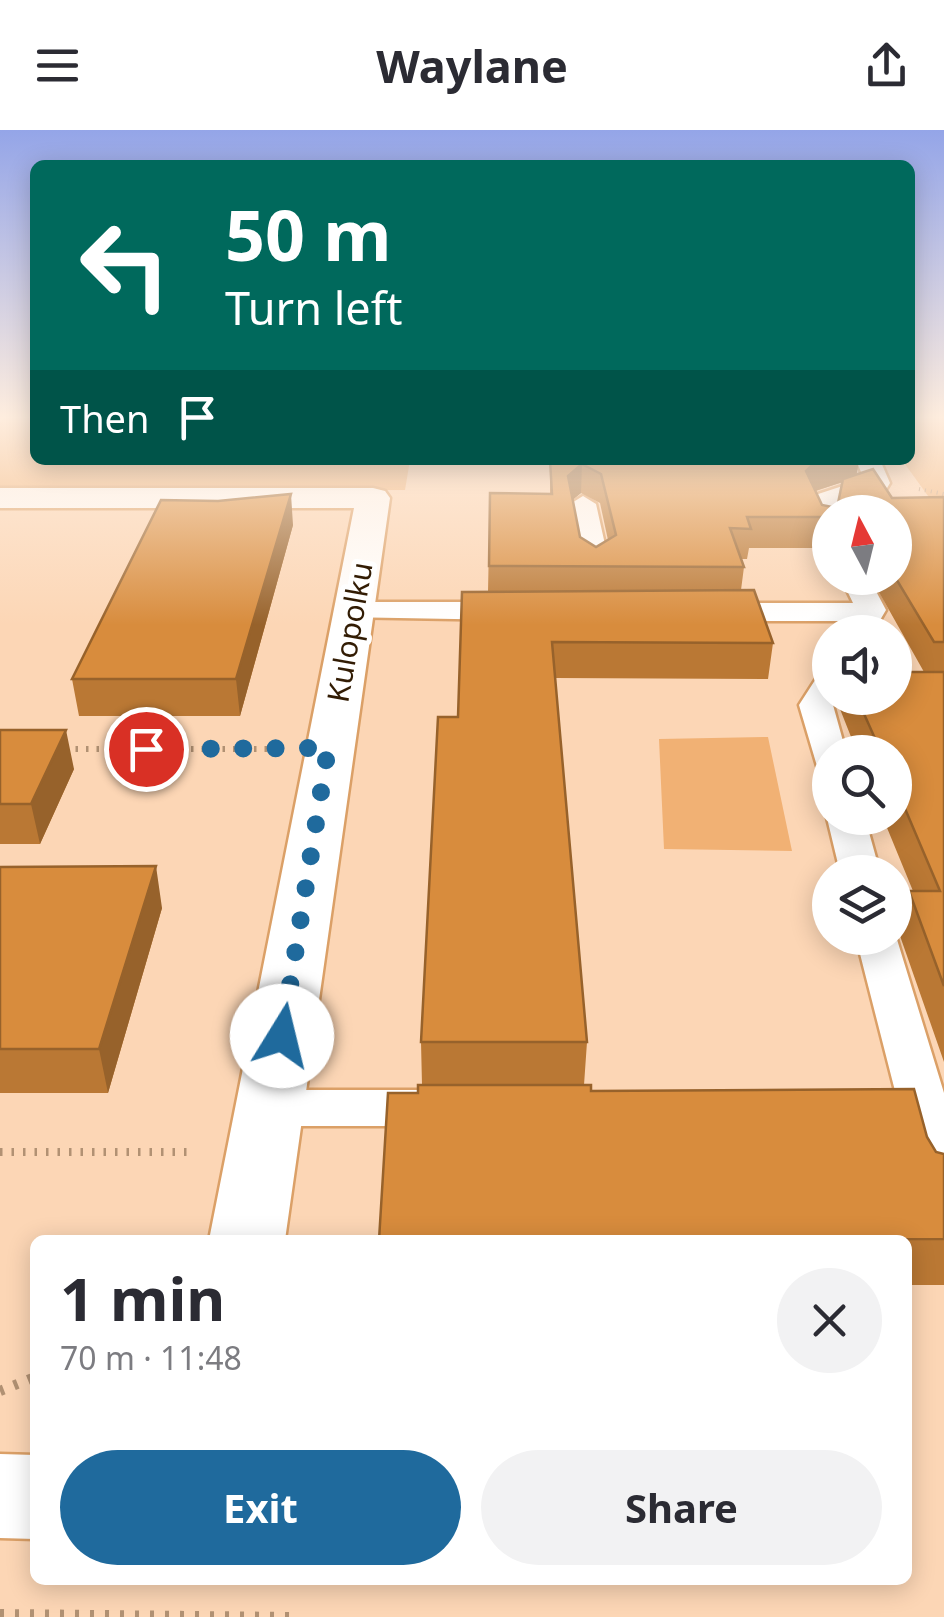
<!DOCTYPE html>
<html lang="en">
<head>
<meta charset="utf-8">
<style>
  body { margin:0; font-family:"Noto Sans",sans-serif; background:#f2f2f3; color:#2b2b33; height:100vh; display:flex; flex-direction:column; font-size:38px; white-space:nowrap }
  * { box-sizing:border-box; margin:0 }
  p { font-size:32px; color:#7c7c81 }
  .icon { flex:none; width:55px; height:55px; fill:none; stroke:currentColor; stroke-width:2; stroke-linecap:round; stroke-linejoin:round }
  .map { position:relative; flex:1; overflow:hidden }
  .sheet { position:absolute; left:30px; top:1105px; width:882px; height:350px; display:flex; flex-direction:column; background:#fff; border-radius:15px; box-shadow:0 5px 25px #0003 }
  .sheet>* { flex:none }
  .guide { position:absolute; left:30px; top:30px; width:885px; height:305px; border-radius:15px; box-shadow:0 5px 25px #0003; background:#00695c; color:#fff; overflow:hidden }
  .needle { width:65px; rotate:353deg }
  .controls { position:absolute; left:812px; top:365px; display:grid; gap:20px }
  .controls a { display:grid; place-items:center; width:100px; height:100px; border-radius:50%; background:#fff; box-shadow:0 5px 25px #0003; font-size:50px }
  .pin { position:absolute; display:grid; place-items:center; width:85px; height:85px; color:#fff; margin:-42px; border:5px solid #fff; border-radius:50%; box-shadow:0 2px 10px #0007 }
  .me { position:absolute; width:110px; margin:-55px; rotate:9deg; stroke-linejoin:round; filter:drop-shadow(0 0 8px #0008) }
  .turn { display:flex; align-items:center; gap:35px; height:210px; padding:0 30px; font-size:45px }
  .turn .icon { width:130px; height:130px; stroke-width:2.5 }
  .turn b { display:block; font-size:70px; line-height:85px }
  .then { display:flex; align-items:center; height:95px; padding:0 30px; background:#0003; gap:20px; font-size:38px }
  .round { display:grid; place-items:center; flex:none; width:105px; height:105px; border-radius:52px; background:#f2f2f3 }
  .overview { display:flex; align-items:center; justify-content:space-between; height:170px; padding:0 30px }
  h1 { font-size:60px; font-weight:700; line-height:75px }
  .cta { display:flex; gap:20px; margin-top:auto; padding:20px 30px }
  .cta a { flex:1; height:115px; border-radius:60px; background:#1f6a9d; color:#fff; font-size:40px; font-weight:700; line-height:115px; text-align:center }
  .cta a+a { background:#f2f2f3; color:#2b2b33 }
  header { display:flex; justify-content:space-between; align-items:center; height:130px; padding:0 30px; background:#fff; font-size:45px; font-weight:700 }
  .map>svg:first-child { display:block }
</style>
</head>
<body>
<header><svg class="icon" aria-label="menu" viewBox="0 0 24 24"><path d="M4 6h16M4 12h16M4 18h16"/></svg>Waylane<svg class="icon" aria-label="share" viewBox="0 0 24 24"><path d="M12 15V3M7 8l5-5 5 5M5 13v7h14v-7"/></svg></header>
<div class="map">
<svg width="944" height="1487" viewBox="0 0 944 1487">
  <rect width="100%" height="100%" fill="#fcd6b5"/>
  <path fill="#f1b174" d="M 5,287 L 35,287 L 35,330 L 410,330 L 405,360 L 0,359 L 0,292 Z
    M 910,287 L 944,287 L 944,388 L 902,330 L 910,330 Z
    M 768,607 L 792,721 L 664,719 L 659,609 Z"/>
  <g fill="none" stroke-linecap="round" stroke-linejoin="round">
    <defs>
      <path id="lane" d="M 856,330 L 880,330 L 890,353 L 887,358 L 832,376 L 836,382 L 830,382 L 830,405 L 821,403 L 805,372 L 809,367 L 864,349 Z
        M 583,366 L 596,374 L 610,437 L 596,445 L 582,437 L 570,374 Z
        M 841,448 L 869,448 L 886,480 L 873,502 L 843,502 L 850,491 L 707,491 L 697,488 L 692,482 L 697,476 L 707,473 L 853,473 Z
        M 353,472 L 514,472 L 524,475 L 529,481 L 524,487 L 514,490 L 343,487 L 338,481 L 343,475 Z
        M 830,541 L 830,568 L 837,568 L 833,575 L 846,622 L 830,622 L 830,639 L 817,636 L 799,575 L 819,544 Z
        M 830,684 L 830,688 L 865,688 L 880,742 L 840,742 L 827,688 Z
        M 895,803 L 944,963 L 944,1071 L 926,1065 L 918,1051 L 856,808 L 895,808 Z
        M 270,960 L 441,960 L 458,965 L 466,978 L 458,991 L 441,996 L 270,996 L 253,991 L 245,978 L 253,965 Z"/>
      <path id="street" d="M 0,358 L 373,358 L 385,361 L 390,368 L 285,1110 L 209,1110 L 354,378 L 0,378 Z
        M 0,1324 L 35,1325 L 35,1409 L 0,1408 Z"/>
    </defs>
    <use href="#lane" stroke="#dba067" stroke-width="5"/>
    <use href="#street" stroke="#dba067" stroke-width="5"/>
    <path stroke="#b19173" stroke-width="4" stroke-dasharray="1 5" stroke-linecap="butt" d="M 919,359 L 944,364"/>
    <path stroke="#b19173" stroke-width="6" stroke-dasharray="2.5 8" stroke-linecap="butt" d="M 65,619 L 272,619"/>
    <path stroke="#b19173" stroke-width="8" stroke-dasharray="2.5 9" stroke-linecap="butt" d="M 0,1022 L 189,1022"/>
    <path stroke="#b19173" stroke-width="10" stroke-dasharray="4 11" stroke-linecap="butt" d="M 0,1261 L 35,1247
      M 0,1484 L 293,1487"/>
    <use href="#lane" fill="#fff" fill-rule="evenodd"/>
    <use href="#street" fill="#fff" fill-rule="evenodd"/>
  </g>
  <path fill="#ba7834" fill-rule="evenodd" d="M 550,330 L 859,330 L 856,345 L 892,368 L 944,367 L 944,932 L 899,803 L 909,761 L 913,761 L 883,688 L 895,688 L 895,622 L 857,622 L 840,579 L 842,568 L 895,568 L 924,542 L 871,448 L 895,448 L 895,382 L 830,382 L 830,418 L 749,418 L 747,429 L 741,429 L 744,437 L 741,460 L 773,513 L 768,549 L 555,548 L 587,912 L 584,955 L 591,961 L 927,1007 L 936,1022 L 944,1024 L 944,1155 L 908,1155 L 908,1110 L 418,963 L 422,955 L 421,912 L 458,587 L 488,462 L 490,363 L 550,364 ZM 842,352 L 837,378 L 822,375 L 816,361 ZM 581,363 L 600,373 L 608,410 L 596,417 L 580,407 L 572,370 Z
    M 218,371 L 293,395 L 240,586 L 79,586 L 72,549 Z
    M 0,600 L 74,639 L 40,714 L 0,714 Z
    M 0,737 L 162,778 L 108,963 L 0,963 Z"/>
  <path fill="#97622b" d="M 827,330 L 859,330 L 856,348 L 808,363 L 806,341 L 812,335 Z
    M 582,334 L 581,363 L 566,375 L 568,346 Z
    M 291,364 L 293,395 L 240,586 L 236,549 Z
    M 66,600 L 74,639 L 40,714 L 31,674 Z
    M 156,736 L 162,778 L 108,963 L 99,919 Z"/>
  <path fill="#d88c3d" stroke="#97622b" stroke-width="2.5" fill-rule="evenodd" d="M 550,330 L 827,330 L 812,335 L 806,341 L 822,375 L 837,378 L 843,349 L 873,339 L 892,368 L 944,367 L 944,512 L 934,512 L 895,447 L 895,382 L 830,382 L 830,387 L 747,387 L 751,399 L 730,398 L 744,437 L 489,436 L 490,363 L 552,364 ZM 582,334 L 601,344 L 616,405 L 596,417 L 580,407 L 568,346 Z
    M 291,364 L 236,549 L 72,549 L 161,370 L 218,371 Z
    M 754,460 L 773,513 L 552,512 L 587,912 L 421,912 L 438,587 L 458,587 L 462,462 Z
    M 895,542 L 944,542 L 944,856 L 909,761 L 940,761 L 895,655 L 895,622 L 881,622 L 857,568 L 895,568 Z
    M 0,600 L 66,600 L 31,674 L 0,674 Z
    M 156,736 L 99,919 L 0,919 L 0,737 Z
    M 418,955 L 591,955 L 591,961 L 914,959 L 927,1007 L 936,1022 L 944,1024 L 944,1109 L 379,1110 L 388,963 L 418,963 Z"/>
  <linearGradient id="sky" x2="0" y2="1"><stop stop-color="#94a5e8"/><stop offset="0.58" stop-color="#feedde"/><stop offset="1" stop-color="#feedde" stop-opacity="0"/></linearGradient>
  <rect width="944" height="495" fill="url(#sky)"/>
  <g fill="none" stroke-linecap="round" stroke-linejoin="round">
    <path stroke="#1f6a9d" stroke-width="18" stroke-dasharray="0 32.4" d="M 146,619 L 328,618 L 282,906"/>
  </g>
  <g text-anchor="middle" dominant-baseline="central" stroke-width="10" stroke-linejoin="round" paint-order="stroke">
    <g font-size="30" fill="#321c04" stroke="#fff">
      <text transform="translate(349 502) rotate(-80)">Kulopolku</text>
    </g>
  </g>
</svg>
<div class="controls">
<a><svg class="needle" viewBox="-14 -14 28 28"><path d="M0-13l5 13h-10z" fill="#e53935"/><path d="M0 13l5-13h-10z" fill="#7c7c81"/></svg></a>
<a><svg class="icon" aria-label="sound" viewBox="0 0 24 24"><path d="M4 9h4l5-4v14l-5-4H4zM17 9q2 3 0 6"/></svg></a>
<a><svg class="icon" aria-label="search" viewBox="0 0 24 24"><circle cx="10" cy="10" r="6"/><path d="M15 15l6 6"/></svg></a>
<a><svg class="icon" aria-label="layers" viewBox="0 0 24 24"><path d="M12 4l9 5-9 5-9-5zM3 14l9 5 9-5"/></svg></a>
</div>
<div class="pin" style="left:146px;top:619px;background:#d93025"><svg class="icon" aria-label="arrive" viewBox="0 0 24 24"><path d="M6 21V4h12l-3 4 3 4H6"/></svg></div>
<svg class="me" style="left:282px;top:906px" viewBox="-20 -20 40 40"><circle r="19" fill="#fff"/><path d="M0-13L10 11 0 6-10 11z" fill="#1f6a9d"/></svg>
<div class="guide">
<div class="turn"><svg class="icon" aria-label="left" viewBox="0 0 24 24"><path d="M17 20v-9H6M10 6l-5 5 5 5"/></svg><div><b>50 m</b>Turn left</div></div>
<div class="then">Then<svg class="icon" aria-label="arrive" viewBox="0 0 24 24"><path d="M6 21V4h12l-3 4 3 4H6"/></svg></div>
</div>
<section class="sheet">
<div class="overview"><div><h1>1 min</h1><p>70 m · 11:48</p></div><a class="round"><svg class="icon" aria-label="close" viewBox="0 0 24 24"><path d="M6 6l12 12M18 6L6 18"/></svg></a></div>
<div class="cta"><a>Exit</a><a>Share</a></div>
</section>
</div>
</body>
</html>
